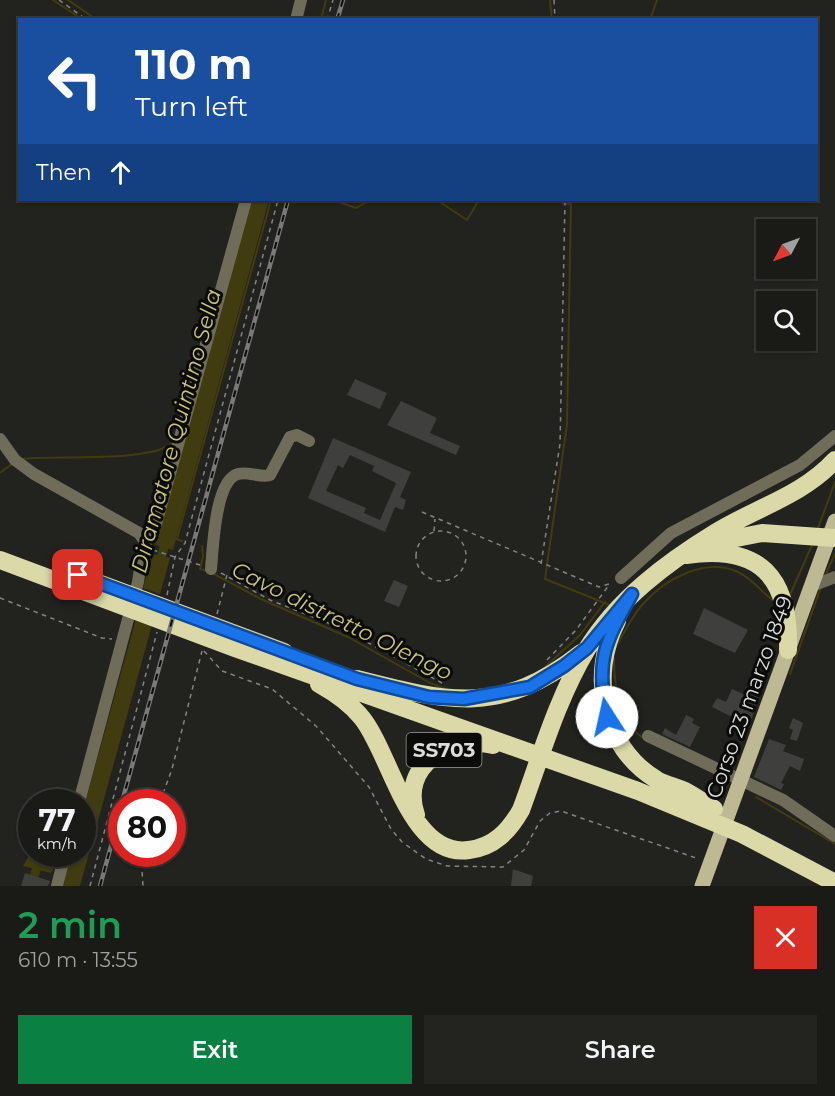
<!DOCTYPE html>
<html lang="en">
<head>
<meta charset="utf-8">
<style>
  body { margin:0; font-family:Montserrat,sans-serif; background:#232320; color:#f1f3f6; height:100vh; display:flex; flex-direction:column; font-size:22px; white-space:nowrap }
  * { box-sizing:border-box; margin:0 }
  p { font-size:20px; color:#9fa1a1 }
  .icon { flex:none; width:33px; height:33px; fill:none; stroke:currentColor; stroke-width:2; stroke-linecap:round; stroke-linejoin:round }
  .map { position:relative; height:886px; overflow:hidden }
  .drawer { display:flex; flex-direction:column; background:#1a1a17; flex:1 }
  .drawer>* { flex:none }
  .guide { position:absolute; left:18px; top:18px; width:800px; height:183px; border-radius:0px; box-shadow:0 2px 4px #0004,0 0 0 2px #383836; background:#1a4fa0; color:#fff; overflow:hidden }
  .needle { width:39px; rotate:229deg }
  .fabs { position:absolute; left:756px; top:219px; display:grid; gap:12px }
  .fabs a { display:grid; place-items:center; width:60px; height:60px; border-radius:0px; background:#1a1a17; box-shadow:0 2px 4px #0004,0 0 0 2px #383836; font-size:30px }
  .speed { position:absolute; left:18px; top:789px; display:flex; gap:12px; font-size:30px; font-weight:700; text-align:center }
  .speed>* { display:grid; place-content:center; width:78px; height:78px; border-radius:50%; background:#1a1a17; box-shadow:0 2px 4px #0004,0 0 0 2px #383836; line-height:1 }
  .speed small { font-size:15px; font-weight:400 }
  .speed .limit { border:9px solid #d22; background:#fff; color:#111 }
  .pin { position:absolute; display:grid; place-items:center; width:51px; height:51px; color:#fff; margin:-26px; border-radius:12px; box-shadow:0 3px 9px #0006 }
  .me { position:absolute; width:66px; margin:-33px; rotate:350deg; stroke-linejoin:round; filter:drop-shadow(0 0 4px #0008) }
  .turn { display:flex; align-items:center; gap:21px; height:126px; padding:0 18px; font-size:27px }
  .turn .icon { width:78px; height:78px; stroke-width:2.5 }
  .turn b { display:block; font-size:42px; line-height:51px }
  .then { display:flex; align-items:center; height:57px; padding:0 18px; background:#0003; gap:12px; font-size:22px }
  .round { display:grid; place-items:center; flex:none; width:63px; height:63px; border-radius:0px; background:#232320 }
  .head { display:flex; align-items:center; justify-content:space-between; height:102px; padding:0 18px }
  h1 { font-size:36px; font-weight:600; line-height:45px; color:#1e9e55 }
  .primary-button { display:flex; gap:12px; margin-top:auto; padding:12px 18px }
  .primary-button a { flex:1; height:69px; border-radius:0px; background:#0b8043; color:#fff; font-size:24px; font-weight:600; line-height:69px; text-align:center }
  .primary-button a+a { background:#232320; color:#f1f3f6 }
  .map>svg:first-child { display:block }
</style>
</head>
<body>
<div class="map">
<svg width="835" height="886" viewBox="0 0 835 886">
  <rect width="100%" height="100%" fill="#22221f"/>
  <path fill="#403c0f" d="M 250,200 L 269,200 L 173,550 L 155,545 Z
    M 153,554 L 170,558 L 160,594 L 143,588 Z
    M 136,619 L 152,625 L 80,886 L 64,886 L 69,854 L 82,854 L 83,810 Z
    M 31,852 L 32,854 L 62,854 L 51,873 L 23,866 Z"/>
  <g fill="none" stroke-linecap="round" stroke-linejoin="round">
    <path stroke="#403c0f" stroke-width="2" d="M 53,0 L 83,20
      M 68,0 L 97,20
      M 550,0 L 552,20
      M 321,20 L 326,0
      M 650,20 L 657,0
      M 333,200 L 356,208 L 370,200
      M 437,200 L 467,220 L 479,200
      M 562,200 L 562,203 L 570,204
      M 571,200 L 567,424 L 545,579 L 612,606
      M 21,459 C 53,455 154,463 173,442
      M 0,473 L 13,463
      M 818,528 L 835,482
      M 173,538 L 182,541
      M 177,539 L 271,200
      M 202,546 L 203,556 L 200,569 L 207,571
      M 212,573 L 263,600 L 348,637 L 430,683 L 446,689
      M 825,576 L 835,554
      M 789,597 L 812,545
      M 616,647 C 624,633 632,616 643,604 C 665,579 705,557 738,572 C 753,579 761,592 774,601
      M 614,658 C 614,686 618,724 645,739
      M 544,668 L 580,635 L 605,602
      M 790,674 L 821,587
      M 756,797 L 835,844"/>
    <path stroke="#403c0f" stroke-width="9" d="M 159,566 L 167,536
      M 31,886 L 38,864 L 51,854"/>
  </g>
  <path fill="#3f3f3d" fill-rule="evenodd" d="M 355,379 L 387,393 L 380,409 L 347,395 Z
    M 401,401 L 437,418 L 430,433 L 460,446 L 456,455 L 387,425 Z
    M 333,438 L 411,472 L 400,497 L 406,500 L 403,510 L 395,507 L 385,532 L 308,498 ZM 350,455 L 374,466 L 372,471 L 396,483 L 380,520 L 364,513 L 366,508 L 326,491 L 338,465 L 343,468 Z
    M 394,580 L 408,586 L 399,607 L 384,601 Z
    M 704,608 L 748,630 L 735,653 L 693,634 Z
    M 732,689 L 748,696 L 750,691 L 759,694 L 751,721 L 734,714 L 732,717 L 712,707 L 717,698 L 726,702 Z
    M 686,715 L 694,719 L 692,723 L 700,727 L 690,747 L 662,734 L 665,728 L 676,735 Z
    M 793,718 L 803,723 L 797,741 L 790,739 L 793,730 L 789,728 Z
    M 769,739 L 786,745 L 783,751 L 804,759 L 800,771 L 790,766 L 781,783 L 784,784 L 781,790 L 754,777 Z
    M 513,869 L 533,876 L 531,886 L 511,886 Z
    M 25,873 L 50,881 L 48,886 L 21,886 Z"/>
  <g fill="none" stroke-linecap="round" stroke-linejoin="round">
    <path stroke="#848482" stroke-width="1.5" stroke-dasharray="4.5 4.5" stroke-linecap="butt" d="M 59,0 L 87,20
      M 554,0 L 555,20
      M 327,20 L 333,0
      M 422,512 L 599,587 L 612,583
      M416 556a25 25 0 1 1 50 0a25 25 0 1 1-50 0Z
      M 434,531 L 435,519
      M 153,550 L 200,565
      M 541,564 L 560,444 L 565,200
      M 221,573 L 270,600 L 343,629 L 442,683
      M 167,595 L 175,557 L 185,543 L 278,200
      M 0,598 L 102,638 L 112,639
      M 217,614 L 227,575
      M 204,651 L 222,671 L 272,689 L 316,726 L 369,787 L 391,829 L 402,842 L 426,859 L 447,866 L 503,867 L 524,850 L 540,821 L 550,813 L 561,811 L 699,859
      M 547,660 L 576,630 L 609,585
      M 160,802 L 172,769 L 202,651
      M 141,854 L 143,886
      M 90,886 L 157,632"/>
    <path stroke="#6f6d5a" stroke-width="12" d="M 296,20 L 301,0
      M 0,439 L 15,460 L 34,474 L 139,533 L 146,543
      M 211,569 C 213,548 215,480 238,474 C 248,471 259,478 270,475 L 290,437 L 297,435 L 309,441
      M 621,578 L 671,533 L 800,465 L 835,436
      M 812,586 L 835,577
      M 648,736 L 783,800 L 835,836
      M 79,802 L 138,582 L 143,548 L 156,524 L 246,200
      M 57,886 L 65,854"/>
    <path stroke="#bdba93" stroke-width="15" d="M 702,886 L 835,521"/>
    <path stroke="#dcd9a9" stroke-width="18" d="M 711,543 L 762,533 L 835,538
      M 686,555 C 760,544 790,577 788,650
      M 0,560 L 235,648 L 638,791 L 742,834 L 835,883
      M 71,573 L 284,652
      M 617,621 C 589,675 602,747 657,780 C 666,785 677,787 687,792 C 696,797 705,803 714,809
      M 357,679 C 448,702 501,716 581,653
      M 319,684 C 335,693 351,704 362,718 C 391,754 410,859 469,850 C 494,847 509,831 521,810 C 541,756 557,699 587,649 C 617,600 666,563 715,533 C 755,508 802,496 835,460
      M 416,815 C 399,765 450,736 493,745"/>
    <defs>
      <path id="rail" d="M 337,20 L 343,0
        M 122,802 L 288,200
        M 100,886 L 122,806"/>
    </defs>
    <use href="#rail" stroke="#7a7a78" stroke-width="4.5"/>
    <use href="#rail" stroke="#0b0b0a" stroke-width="2" stroke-dasharray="7" stroke-linecap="butt"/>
  </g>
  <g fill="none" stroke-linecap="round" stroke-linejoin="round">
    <defs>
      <path id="route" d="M 78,575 L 357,679 L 429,697 L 464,699 L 530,687 L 564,666 L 587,648 L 632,594 C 605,642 595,661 607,717"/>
    </defs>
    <use href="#route" stroke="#114b97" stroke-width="15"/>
    <use href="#route" stroke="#1a73e8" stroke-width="10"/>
  </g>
  <g text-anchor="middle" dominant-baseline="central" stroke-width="6" stroke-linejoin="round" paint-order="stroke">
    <rect fill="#0b0b0a" stroke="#9d9d9c" stroke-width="1.5" x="406.5" y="733" width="75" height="34" rx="4.5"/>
    <g font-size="20" font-weight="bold" fill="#dcdcdb">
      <text x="444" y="750">SS703</text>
    </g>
    <g font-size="21" fill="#dcdcdb" stroke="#0b0b0a">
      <text transform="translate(749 697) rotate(-70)">Corso 23 marzo 1849</text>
    </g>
    <g font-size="22" font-style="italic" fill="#c9c37b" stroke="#0b0b0a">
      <text transform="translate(176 431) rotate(-75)">Diramatore Quintino Sella</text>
      <text transform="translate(342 621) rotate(26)">Cavo distretto Olengo</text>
    </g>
  </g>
</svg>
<div class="fabs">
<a><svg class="needle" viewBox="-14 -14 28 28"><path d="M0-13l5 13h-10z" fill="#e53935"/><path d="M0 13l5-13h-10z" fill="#9fa1a1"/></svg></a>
<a><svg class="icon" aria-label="search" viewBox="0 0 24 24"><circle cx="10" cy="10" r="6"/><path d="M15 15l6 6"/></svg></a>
</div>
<div class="speed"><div>77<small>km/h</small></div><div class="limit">80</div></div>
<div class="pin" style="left:78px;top:575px;background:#d93025"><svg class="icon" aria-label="arrive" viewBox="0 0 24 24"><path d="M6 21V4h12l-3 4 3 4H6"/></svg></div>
<svg class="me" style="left:607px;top:717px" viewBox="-20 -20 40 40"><circle r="19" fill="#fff"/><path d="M0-13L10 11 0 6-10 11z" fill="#1a73e8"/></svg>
<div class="guide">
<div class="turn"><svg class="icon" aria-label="left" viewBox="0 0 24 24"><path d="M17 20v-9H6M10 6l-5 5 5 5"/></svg><div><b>110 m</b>Turn left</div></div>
<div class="then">Then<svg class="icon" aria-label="ahead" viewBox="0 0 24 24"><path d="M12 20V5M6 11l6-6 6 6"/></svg></div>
</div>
</div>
<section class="drawer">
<div class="head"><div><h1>2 min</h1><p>610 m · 13:55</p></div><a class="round" style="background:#d93025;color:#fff"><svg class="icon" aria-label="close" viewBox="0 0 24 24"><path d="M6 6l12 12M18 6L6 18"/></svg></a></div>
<div class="primary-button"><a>Exit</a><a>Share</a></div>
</section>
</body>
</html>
